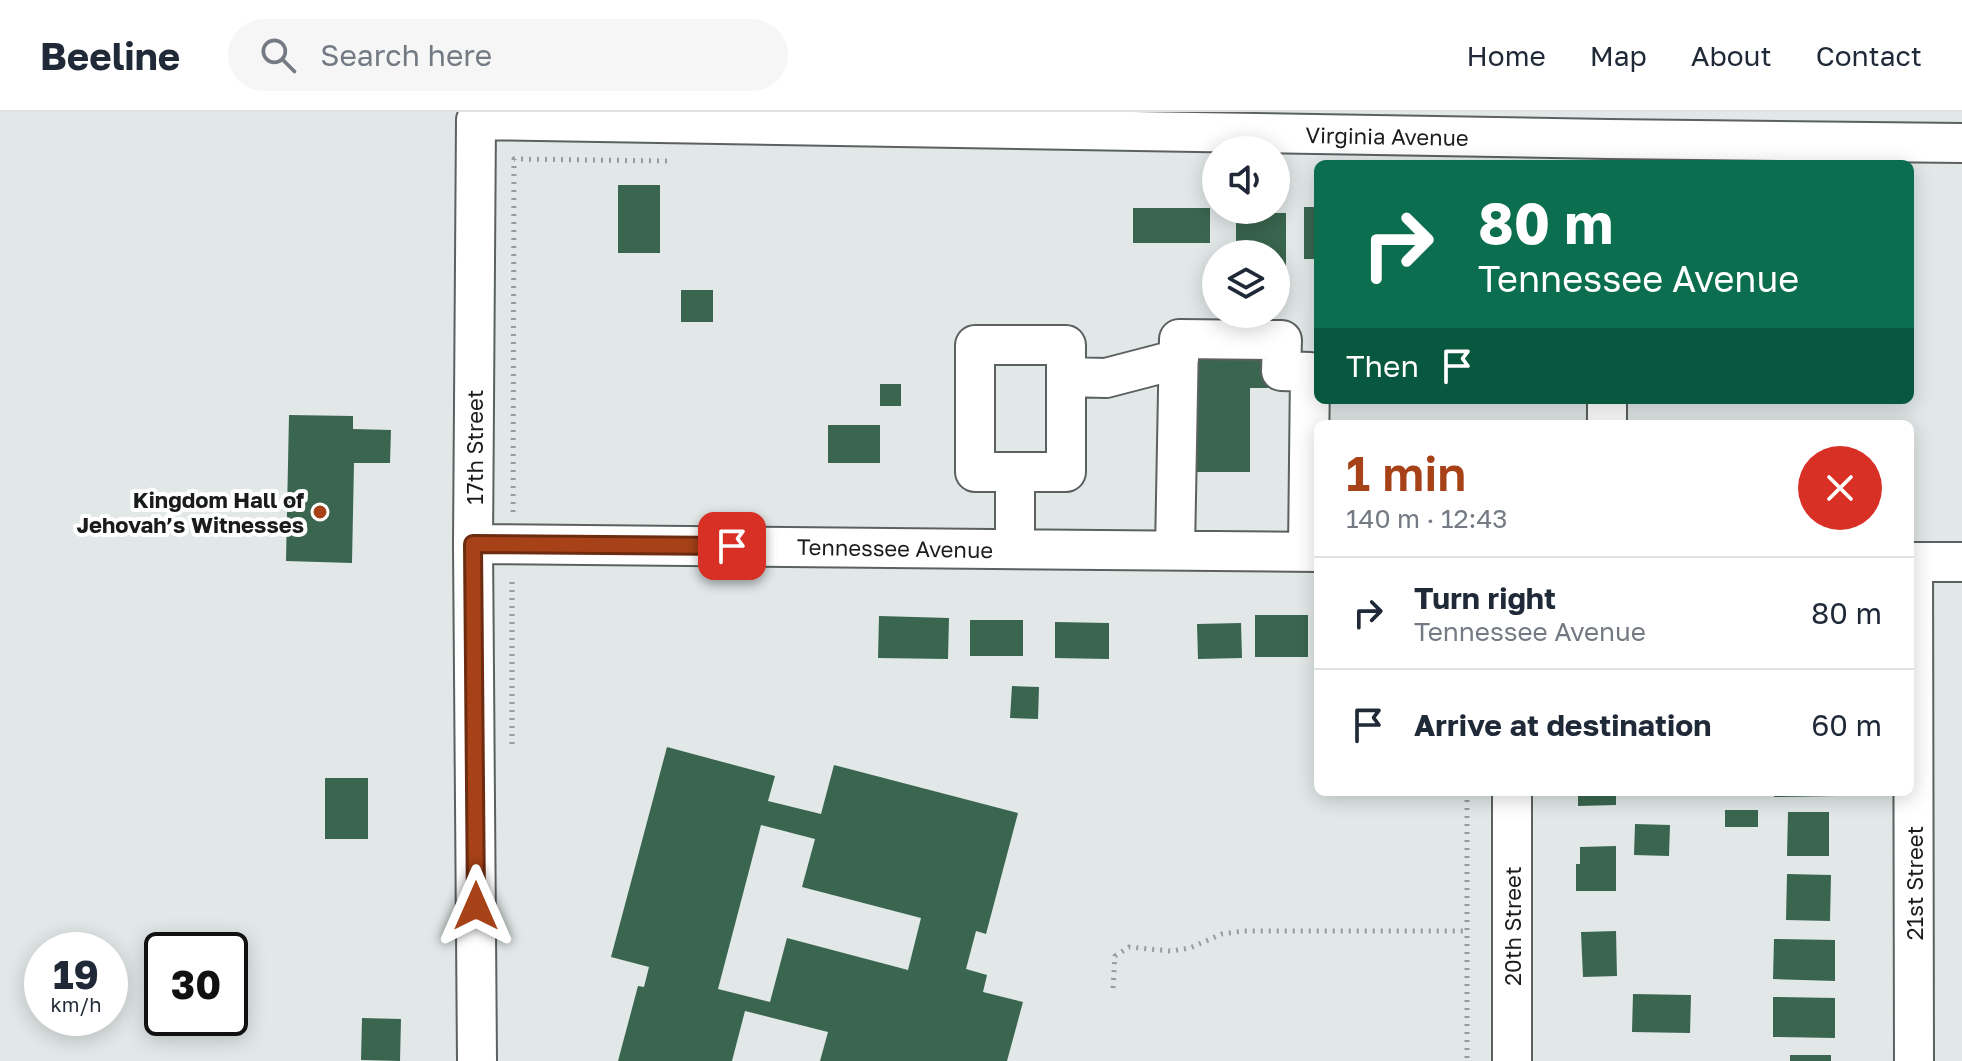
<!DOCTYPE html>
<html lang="en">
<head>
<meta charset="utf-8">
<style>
  body { margin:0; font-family:"Golos Text",sans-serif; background:#f6f6f7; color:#1f2937; height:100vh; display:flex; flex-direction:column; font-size:30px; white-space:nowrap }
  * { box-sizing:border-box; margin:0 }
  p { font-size:26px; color:#747a83 }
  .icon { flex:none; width:44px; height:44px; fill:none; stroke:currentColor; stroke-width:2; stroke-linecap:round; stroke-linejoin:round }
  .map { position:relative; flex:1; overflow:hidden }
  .side { position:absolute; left:1314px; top:308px; width:600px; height:376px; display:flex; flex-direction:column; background:#fff; border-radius:12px; box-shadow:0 4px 20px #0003 }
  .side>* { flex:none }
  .top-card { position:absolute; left:1314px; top:48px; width:600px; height:244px; border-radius:12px; box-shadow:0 4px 20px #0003; background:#0b6e4f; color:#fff; overflow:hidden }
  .buttons { position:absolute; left:1202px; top:24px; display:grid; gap:16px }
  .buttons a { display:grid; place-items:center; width:88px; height:88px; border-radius:50%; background:#fff; box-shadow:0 4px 20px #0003; font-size:40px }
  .speed { position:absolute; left:24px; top:820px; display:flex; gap:16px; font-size:40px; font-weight:700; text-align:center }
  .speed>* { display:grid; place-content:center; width:104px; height:104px; border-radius:50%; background:#fff; box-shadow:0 4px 20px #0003; line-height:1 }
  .speed small { font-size:20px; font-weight:400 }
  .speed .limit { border:4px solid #111; border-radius:12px; background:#fff; color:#111 }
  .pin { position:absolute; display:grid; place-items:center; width:68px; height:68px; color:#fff; margin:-34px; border-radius:16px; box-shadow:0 4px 12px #0006 }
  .me { position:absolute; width:88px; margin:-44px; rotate:0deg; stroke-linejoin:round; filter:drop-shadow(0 0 6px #0008) }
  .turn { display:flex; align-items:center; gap:28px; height:168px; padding:0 32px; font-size:36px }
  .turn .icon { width:104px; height:104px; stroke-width:2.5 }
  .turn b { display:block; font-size:56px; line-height:68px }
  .then { display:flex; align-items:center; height:76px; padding:0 32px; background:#0003; gap:16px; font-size:30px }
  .round { display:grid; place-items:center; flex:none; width:84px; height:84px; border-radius:42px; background:#f6f6f7 }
  .summary { display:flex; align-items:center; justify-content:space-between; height:136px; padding:0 32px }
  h1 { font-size:48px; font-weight:600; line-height:60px; color:#a74218 }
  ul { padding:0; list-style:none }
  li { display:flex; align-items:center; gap:24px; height:112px; padding:0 32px; border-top:2px solid #e0e1e3 }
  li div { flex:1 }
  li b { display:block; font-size:30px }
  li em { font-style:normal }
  header { display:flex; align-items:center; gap:48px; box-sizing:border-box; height:112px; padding:0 40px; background:#fff; border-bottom:2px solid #e0e1e3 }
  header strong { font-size:38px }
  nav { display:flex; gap:44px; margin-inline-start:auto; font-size:28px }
  .search { width:560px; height:72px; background:#f6f6f7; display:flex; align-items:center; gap:20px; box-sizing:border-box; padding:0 28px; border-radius:44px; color:#747a83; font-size:30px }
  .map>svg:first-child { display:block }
</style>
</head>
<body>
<header>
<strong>Beeline</strong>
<div class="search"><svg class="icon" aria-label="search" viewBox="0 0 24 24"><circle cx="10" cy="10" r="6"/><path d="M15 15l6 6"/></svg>Search here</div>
<nav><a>Home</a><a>Map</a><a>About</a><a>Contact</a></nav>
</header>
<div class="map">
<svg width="1962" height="949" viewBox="0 0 1962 949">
  <rect width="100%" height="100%" fill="#e1e8e7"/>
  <path fill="#3a664f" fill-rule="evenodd" d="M 618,73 L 660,73 L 660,141 L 618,141 Z
    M 1304,95 L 1318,95 L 1318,147 L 1304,147 Z
    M 1133,96 L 1210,96 L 1210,131 L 1133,131 Z
    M 1236,101 L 1286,101 L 1286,161 L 1276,161 L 1276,142 L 1236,142 Z
    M 681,178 L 713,178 L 713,210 L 681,210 Z
    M 1197,234 L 1274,235 L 1273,276 L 1250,276 L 1250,360 L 1196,360 Z
    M 880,272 L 901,272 L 901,294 L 880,294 Z
    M 289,303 L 353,304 L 353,317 L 391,318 L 390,351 L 354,351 L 352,451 L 286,449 Z
    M 828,313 L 880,313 L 880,351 L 828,351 Z
    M 1255,503 L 1308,503 L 1308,545 L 1255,545 Z
    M 879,504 L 949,506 L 948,547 L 878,546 Z
    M 970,508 L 1023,508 L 1023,544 L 970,544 Z
    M 1055,510 L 1109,511 L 1109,547 L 1055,546 Z
    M 1241,511 L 1242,546 L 1198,547 L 1197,512 Z
    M 1012,574 L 1039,575 L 1038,607 L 1010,606 Z
    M 667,635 L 775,664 L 768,689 L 821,702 L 834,653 L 1018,701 L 986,822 L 976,819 L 966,857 L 987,863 L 983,880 L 1023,890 L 1007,949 L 820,949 L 828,920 L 745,899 L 732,949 L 618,949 L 638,874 L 644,875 L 649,855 L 611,845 ZM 761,713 L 815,727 L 802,775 L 921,806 L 908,858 L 787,826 L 770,890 L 718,877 Z
    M 325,666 L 368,666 L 368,727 L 325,727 Z
    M 1578,680 L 1616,680 L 1616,693 L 1578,694 Z
    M 1774,680 L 1837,680 L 1837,684 L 1774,685 Z
    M 1725,698 L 1758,698 L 1758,715 L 1725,715 Z
    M 1788,700 L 1829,700 L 1829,744 L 1787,744 Z
    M 1635,712 L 1670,713 L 1669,744 L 1634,743 Z
    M 1616,734 L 1616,779 L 1576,779 L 1576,752 L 1580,752 L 1580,735 Z
    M 1787,762 L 1831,763 L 1830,809 L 1786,808 Z
    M 1616,819 L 1617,864 L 1583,865 L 1581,820 Z
    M 1774,827 L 1835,828 L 1835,869 L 1773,867 Z
    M 1633,882 L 1691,883 L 1690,921 L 1632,920 Z
    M 1773,885 L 1835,886 L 1835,926 L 1773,925 Z
    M 362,906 L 401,907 L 400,949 L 361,948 Z
    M 1790,943 L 1831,943 L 1831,949 L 1790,949 Z"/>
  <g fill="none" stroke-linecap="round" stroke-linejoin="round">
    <defs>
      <path id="minor" d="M 975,233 L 1066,233 L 1066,360 L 975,360 Z
        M 1066,265 L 1106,266 L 1179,247
        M 1607,312 L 1607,288
        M 473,432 L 1318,440
        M 1015,437 L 1015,360
        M 1175,438 L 1179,227 L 1282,228 L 1281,259 L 1310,260 L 1308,439
        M 1910,450 L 1962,450
        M 1913,450 L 1914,949
        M 1512,680 L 1512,949
        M 477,949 L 473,432 L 476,8 L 1609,27 L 1962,31"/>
    </defs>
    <use href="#minor" stroke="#5b6160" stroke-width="42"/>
    <path stroke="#969b9b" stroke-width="5" stroke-dasharray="2 6" stroke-linecap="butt" d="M 513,400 L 514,47 L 667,49
      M 512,632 L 512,466
      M 1467,680 L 1467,949
      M 1113,876 L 1115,844 L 1129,835 L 1171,839 L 1190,836 L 1222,822 L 1243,819 L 1467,819"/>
    <use href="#minor" stroke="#fff" stroke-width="38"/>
  </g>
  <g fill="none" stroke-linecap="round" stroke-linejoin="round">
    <defs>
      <path id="route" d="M 476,794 L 473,432 L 732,434"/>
    </defs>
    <use href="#route" stroke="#6d2b10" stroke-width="20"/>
    <use href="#route" stroke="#a74218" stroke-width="14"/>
  </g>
  <circle fill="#a74218" stroke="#fff" stroke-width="3" cx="320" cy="400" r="8"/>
  <g text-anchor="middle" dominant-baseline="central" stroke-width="8" stroke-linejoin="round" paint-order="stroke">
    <g font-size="22" fill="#1a1c1c" stroke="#fff">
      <text transform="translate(1387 24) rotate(1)">Virginia Avenue</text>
      <text transform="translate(474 335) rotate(-90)">17th Street</text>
      <text transform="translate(895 436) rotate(1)">Tennessee Avenue</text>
      <text transform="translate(1914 771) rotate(-90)">21st Street</text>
      <text transform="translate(1512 814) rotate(-90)">20th Street</text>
    </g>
    <g font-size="22" font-weight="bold" fill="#1a1c1c" stroke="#fff" text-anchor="end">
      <text x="304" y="387">Kingdom Hall of<tspan x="304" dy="25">Jehovah’s Witnesses</tspan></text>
    </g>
  </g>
</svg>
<div class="buttons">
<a><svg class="icon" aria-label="sound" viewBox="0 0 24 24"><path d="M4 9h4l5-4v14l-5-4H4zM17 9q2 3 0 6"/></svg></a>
<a><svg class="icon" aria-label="layers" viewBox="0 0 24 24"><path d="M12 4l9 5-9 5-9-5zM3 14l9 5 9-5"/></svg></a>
</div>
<div class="speed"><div>19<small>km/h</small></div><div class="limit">30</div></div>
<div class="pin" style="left:732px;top:434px;background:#d93025"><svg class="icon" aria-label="arrive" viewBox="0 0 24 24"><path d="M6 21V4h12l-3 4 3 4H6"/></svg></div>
<svg class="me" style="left:476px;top:794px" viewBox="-20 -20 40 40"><path d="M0-17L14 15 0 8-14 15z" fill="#a74218" stroke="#fff" stroke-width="4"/></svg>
<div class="top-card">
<div class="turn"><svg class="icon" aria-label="right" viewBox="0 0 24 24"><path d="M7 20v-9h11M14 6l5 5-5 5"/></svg><div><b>80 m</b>Tennessee Avenue</div></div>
<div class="then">Then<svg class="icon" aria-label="arrive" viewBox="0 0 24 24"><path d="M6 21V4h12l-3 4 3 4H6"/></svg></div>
</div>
<section class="side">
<div class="summary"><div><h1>1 min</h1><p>140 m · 12:43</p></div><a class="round" style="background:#d93025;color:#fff"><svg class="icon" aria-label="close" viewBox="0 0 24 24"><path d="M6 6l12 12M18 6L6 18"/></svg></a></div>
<ul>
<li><svg class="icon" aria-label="right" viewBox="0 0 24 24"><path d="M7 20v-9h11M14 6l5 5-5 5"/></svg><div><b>Turn right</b><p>Tennessee Avenue</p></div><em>80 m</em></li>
<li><svg class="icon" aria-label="arrive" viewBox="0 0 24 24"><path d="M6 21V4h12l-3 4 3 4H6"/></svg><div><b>Arrive at destination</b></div><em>60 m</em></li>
</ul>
</section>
</div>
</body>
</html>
